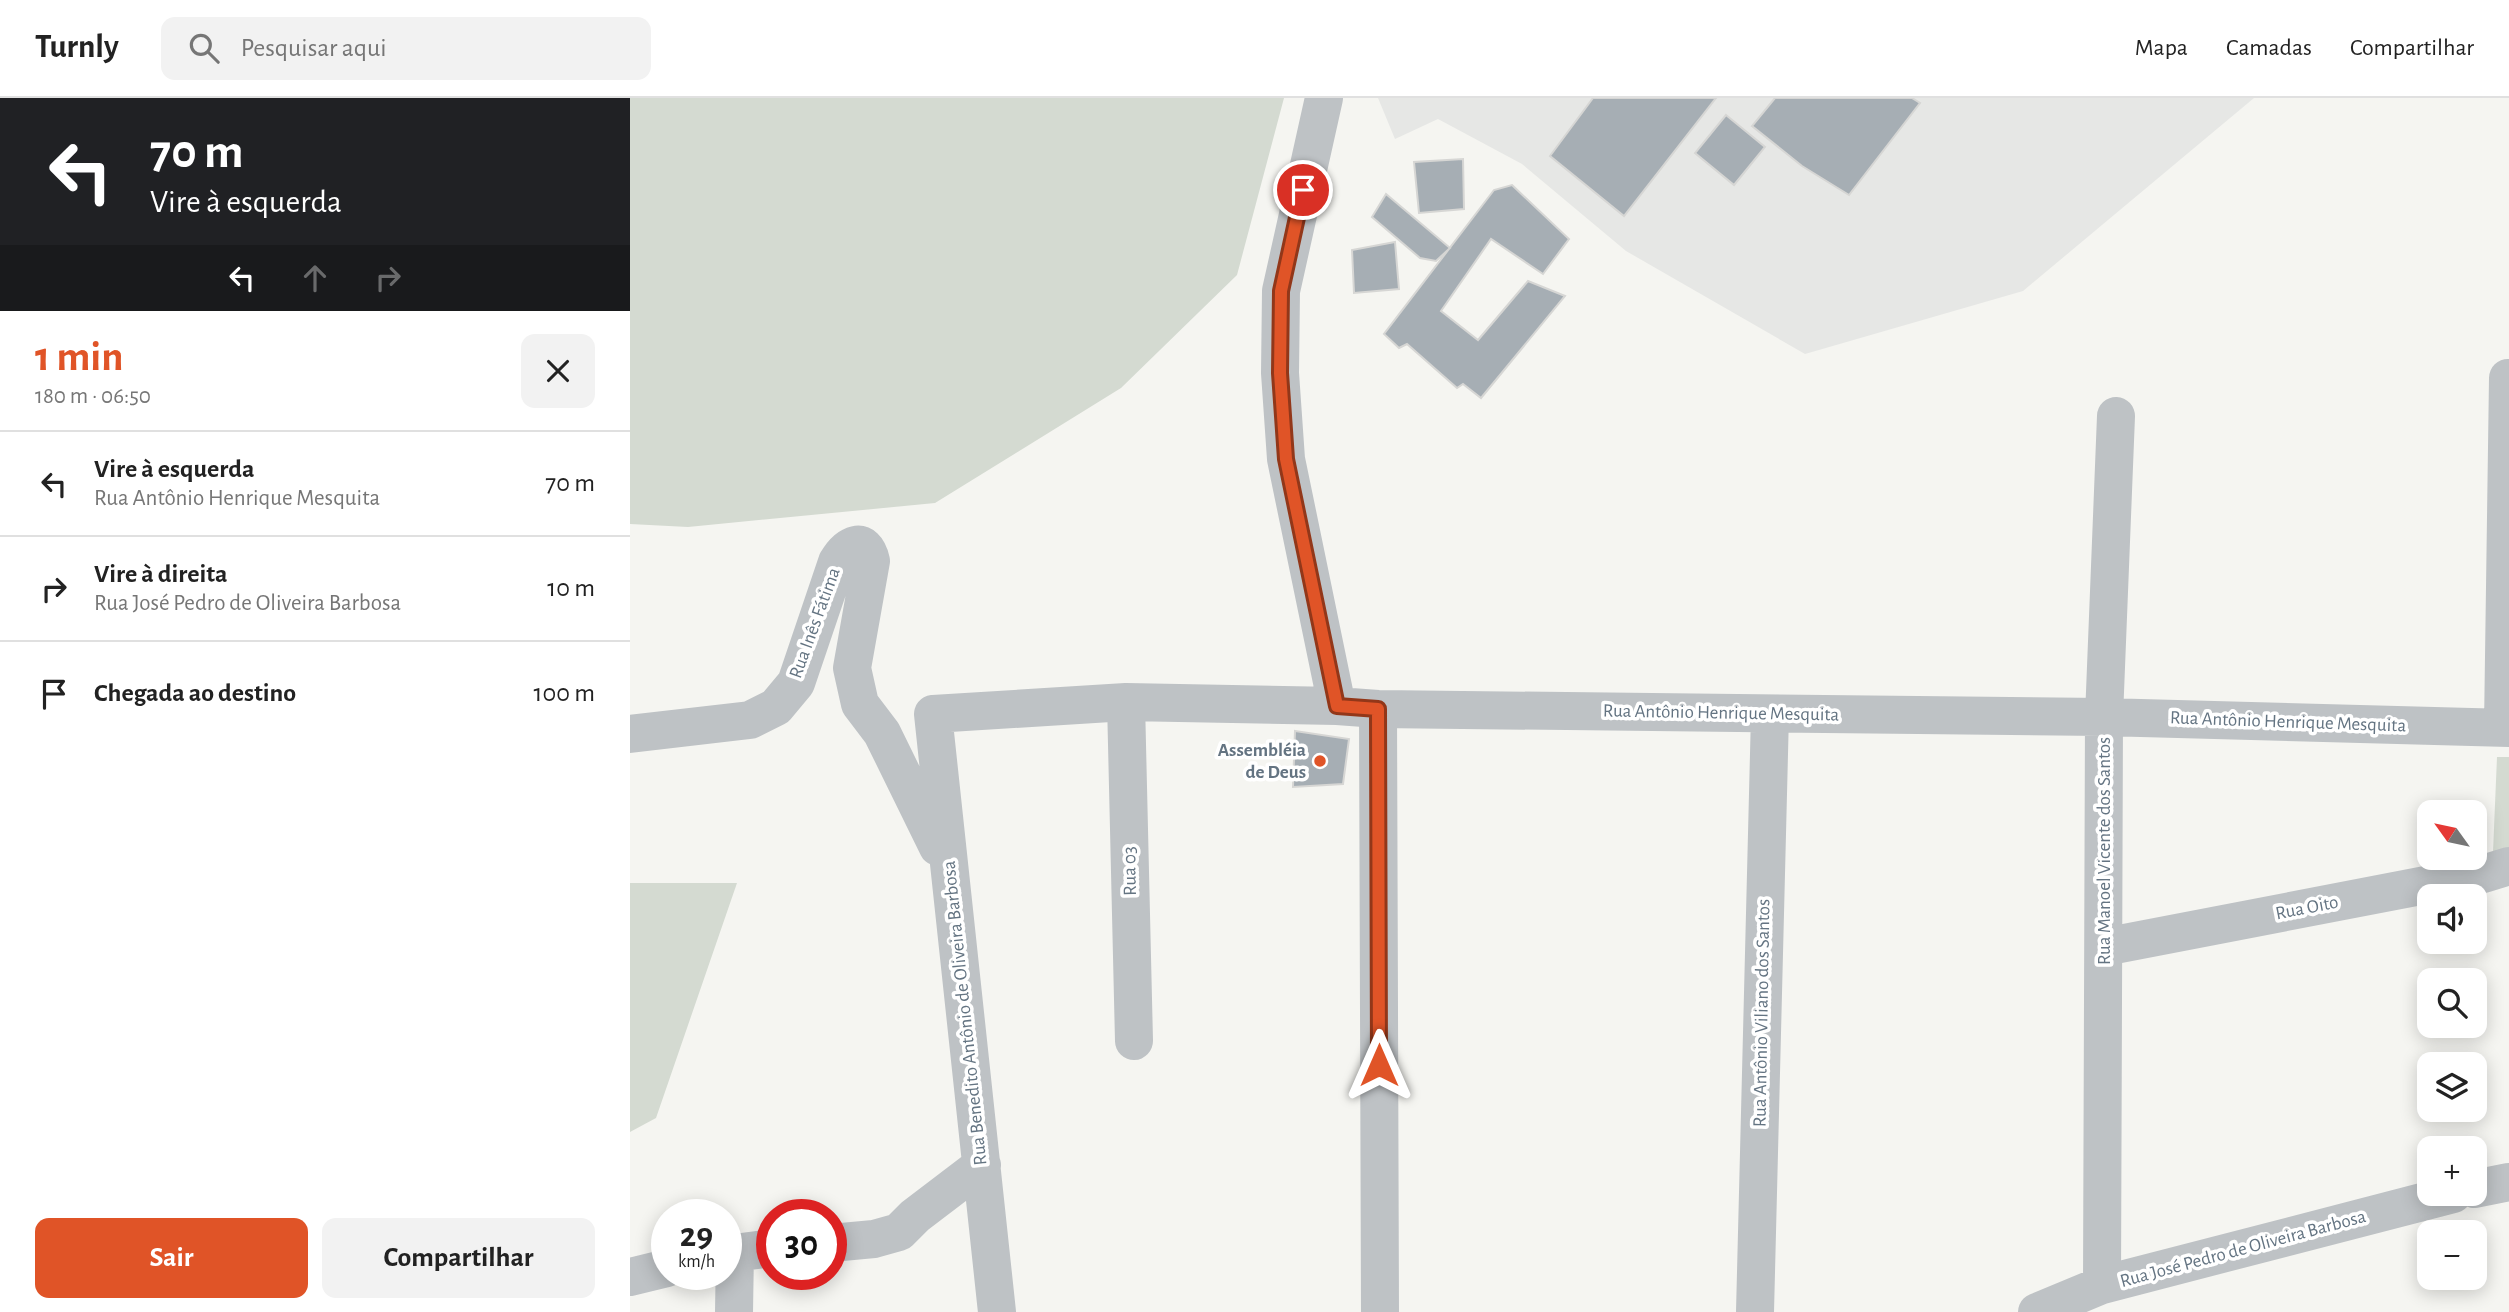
<!DOCTYPE html>
<html lang="pt">
<head>
<meta charset="utf-8">
<style>
  body { margin:0; font-family:"Alegreya Sans",sans-serif; background:#f2f2f2; color:#222; height:100vh; display:flex; flex-direction:column; font-size:26px; white-space:nowrap }
  * { box-sizing:border-box; margin:0 }
  p { font-size:23px; color:#767676 }
  .icon { flex:none; width:38px; height:38px; fill:none; stroke:currentColor; stroke-width:2; stroke-linecap:round; stroke-linejoin:round }
  .map { position:relative; flex:1; overflow:hidden }
  .sheet { display:flex; flex-direction:column; background:#fff; width:630px }
  .sheet>* { flex:none }
  .guide { background:#202124; color:#fff; overflow:hidden }
  .needle { width:46px; rotate:303deg }
  .tools { position:absolute; left:1787px; top:702px; display:grid; gap:14px }
  .tools a { display:grid; place-items:center; width:70px; height:70px; border-radius:14px; background:#fff; box-shadow:0 4px 18px #0003; font-size:35px }
  .speed { position:absolute; left:21px; top:1101px; display:flex; gap:14px; font-size:35px; font-weight:700; text-align:center }
  .speed>* { display:grid; place-content:center; width:91px; height:91px; border-radius:50%; background:#fff; box-shadow:0 4px 18px #0003; line-height:1 }
  .speed small { font-size:18px; font-weight:400 }
  .speed .limit { border:10px solid #d22; background:#fff; color:#111 }
  .pin { position:absolute; display:grid; place-items:center; width:60px; height:60px; color:#fff; margin:-30px; border:4px solid #fff; border-radius:50%; box-shadow:0 2px 7px #0007 }
  .me { position:absolute; width:77px; margin:-38px; rotate:0deg; stroke-linejoin:round; filter:drop-shadow(0 0 5px #0008) }
  .turn { display:flex; align-items:center; gap:24px; height:147px; padding:0 35px; font-size:32px }
  .turn .icon { width:91px; height:91px; stroke-width:2.5 }
  .turn b { display:block; font-size:49px; line-height:60px }
  .lanes { display:flex; align-items:center; height:66px; padding:0 35px; background:#0003; justify-content:center; gap:35px; direction:ltr }
  .lanes .off { opacity:.35 }
  .round { display:grid; place-items:center; flex:none; width:74px; height:74px; border-radius:14px; background:#f2f2f2 }
  .summary { display:flex; align-items:center; justify-content:space-between; height:119px; padding:0 35px }
  h1 { font-size:42px; font-weight:600; line-height:52px; color:#e05427 }
  .cta { display:flex; gap:14px; margin-top:auto; padding:14px 35px }
  .cta a { flex:1; height:80px; border-radius:14px; background:#e05427; color:#fff; font-size:28px; font-weight:600; line-height:80px; text-align:center }
  .cta a+a { background:#f2f2f2; color:#222 }
  ul { padding:0; list-style:none }
  li { display:flex; align-items:center; gap:21px; height:105px; padding:0 35px; border-top:2px solid #e0e0e0 }
  li div { flex:1 }
  li b { display:block; font-size:26px }
  li em { font-style:normal }
  header { display:flex; align-items:center; gap:42px; box-sizing:border-box; height:98px; padding:0 35px; background:#fff; border-bottom:2px solid #e0e0e0 }
  header strong { font-size:33px }
  nav { display:flex; gap:38px; margin-inline-start:auto; font-size:24px }
  .search { width:490px; height:63px; background:#f2f2f2; display:flex; align-items:center; gap:18px; box-sizing:border-box; padding:0 24px; border-radius:14px; color:#767676; font-size:26px }
  main { display:flex; flex:1; min-height:0 }
  .map>svg:first-child { display:block }
</style>
</head>
<body>
<header>
<strong>Turnly</strong>
<div class="search"><svg class="icon" aria-label="search" viewBox="0 0 24 24"><circle cx="10" cy="10" r="6"/><path d="M15 15l6 6"/></svg>Pesquisar aqui</div>
<nav><a>Mapa</a><a>Camadas</a><a>Compartilhar</a></nav>
</header>
<main>
<section class="sheet">
<div class="guide">
<div class="turn"><svg class="icon" aria-label="left" viewBox="0 0 24 24"><path d="M17 20v-9H6M10 6l-5 5 5 5"/></svg><div><b>70 m</b>Vire à esquerda</div></div>
<div class="lanes"><svg class="icon" aria-label="left" viewBox="0 0 24 24"><path d="M17 20v-9H6M10 6l-5 5 5 5"/></svg><svg class="icon off" aria-label="ahead" viewBox="0 0 24 24"><path d="M12 20V5M6 11l6-6 6 6"/></svg><svg class="icon off" aria-label="right" viewBox="0 0 24 24"><path d="M7 20v-9h11M14 6l5 5-5 5"/></svg></div>
</div>
<div class="summary"><div><h1>1 min</h1><p>180 m · 06:50</p></div><a class="round"><svg class="icon" aria-label="close" viewBox="0 0 24 24"><path d="M6 6l12 12M18 6L6 18"/></svg></a></div>
<ul>
<li><svg class="icon" aria-label="left" viewBox="0 0 24 24"><path d="M17 20v-9H6M10 6l-5 5 5 5"/></svg><div><b>Vire à esquerda</b><p>Rua Antônio Henrique Mesquita</p></div><em>70 m</em></li>
<li><svg class="icon" aria-label="right" viewBox="0 0 24 24"><path d="M7 20v-9h11M14 6l5 5-5 5"/></svg><div><b>Vire à direita</b><p>Rua José Pedro de Oliveira Barbosa</p></div><em>10 m</em></li>
<li><svg class="icon" aria-label="arrive" viewBox="0 0 24 24"><path d="M6 21V4h12l-3 4 3 4H6"/></svg><div><b>Chegada ao destino</b></div><em>100 m</em></li>
</ul>
<div class="cta"><a>Sair</a><a>Compartilhar</a></div>
</section>
<div class="map">
<svg width="1879" height="1214" viewBox="0 0 1879 1214">
  <rect width="100%" height="100%" fill="#f5f5f1"/>
  <path fill="#e6e7e5" d="M 748,0 L 1624,0 L 1393,193 L 1175,256 L 996,153 L 892,66 L 808,21 L 765,41 Z"/>
  <path fill="#d4dad1" d="M 0,0 L 654,0 L 607,177 L 491,290 L 305,405 L 58,429 L 0,426 Z
    M 1867,659 L 1879,659 L 1879,751 L 1863,754 Z
    M 0,785 L 107,785 L 26,1020 L 0,1034 Z"/>
  <path fill="#a6aeb4" stroke="#d6d6d4" stroke-width="2" d="M 963,0 L 1086,0 L 994,118 L 920,58 Z
    M 1145,0 L 1282,0 L 1290,5 L 1219,97 L 1172,68 L 1122,28 Z
    M 1096,17 L 1135,49 L 1104,87 L 1065,55 Z
    M 833,61 L 834,111 L 789,115 L 784,64 Z
    M 882,87 L 939,141 L 913,176 L 861,141 L 811,213 L 848,242 L 898,183 L 935,198 L 851,300 L 833,286 L 827,290 L 777,246 L 769,250 L 754,236 L 864,92 Z
    M 756,96 L 820,150 L 806,163 L 790,160 L 742,119 Z
    M 765,144 L 769,191 L 724,195 L 722,152 Z
    M 665,633 L 719,641 L 713,686 L 663,689 Z"/>
  <g fill="none" stroke-linecap="round" stroke-linejoin="round">
    <path stroke="#bec2c5" stroke-width="38" d="M 694,0 L 651,193 L 650,275 L 656,361 L 707,608
      M 496,604 L 504,943
      M 748,611 L 750,1214
      M 1873,629 L 1878,280
      M 0,636 L 120,622 L 146,609 L 166,585 L 207,464 C 217,447 235,436 241,463 L 222,570 L 230,606 L 252,635 L 308,749
      M 1474,849 L 1853,776 L 1879,768
      M 1844,1091 L 1879,1084
      M 201,1145 L 244,1141 L 269,1134 L 285,1118 L 352,1067
      M 96,1156 L 142,1150
      M 0,1179 L 37,1170
      M 1472,1187 L 1474,619 L 1486,318
      M 104,1214 L 105,1153
      M 367,1214 L 303,616 L 496,604 L 707,608 L 748,611 L 1474,619 L 1879,630
      M 1125,1214 L 1140,616
      M 1407,1214 L 1472,1187 L 1823,1096"/>
  </g>
  <g fill="none" stroke-linecap="round" stroke-linejoin="round">
    <defs>
      <path id="route" d="M 673,92 L 651,193 L 650,275 L 656,361 L 707,608 L 748,611 L 749,967"/>
    </defs>
    <use href="#route" stroke="#923719" stroke-width="18"/>
    <use href="#route" stroke="#e05427" stroke-width="12"/>
  </g>
  <circle fill="#e05427" stroke="#fff" stroke-width="2.5" cx="690" cy="663" r="7"/>
  <g text-anchor="middle" dominant-baseline="central" stroke-width="7" stroke-linejoin="round" paint-order="stroke">
    <g font-size="19" fill="#647482" stroke="#fff">
      <text transform="translate(185 525) rotate(-70)">Rua Inês Fátima</text>
      <text transform="translate(1091 615) rotate(1)">Rua Antônio Henrique Mesquita</text>
      <text transform="translate(1658 624) rotate(2)">Rua Antônio Henrique Mesquita</text>
      <text transform="translate(1474 753) rotate(-90)">Rua Manoel Vicente dos Santos</text>
      <text transform="translate(500 773) rotate(-91)">Rua 03</text>
      <text transform="translate(1677 810) rotate(-11)">Rua Oito</text>
      <text transform="translate(335 915) rotate(-96)">Rua Benedito Antônio de Oliveira Barbosa</text>
      <text transform="translate(1132 915) rotate(-89)">Rua Antônio Viliano dos Santos</text>
      <text transform="translate(1613 1151) rotate(-15)">Rua José Pedro de Oliveira Barbosa</text>
    </g>
    <g font-size="19" font-weight="bold" fill="#647482" stroke="#fff" text-anchor="end">
      <text x="676" y="652">Assembléia<tspan x="676" dy="22">de Deus</tspan></text>
    </g>
  </g>
</svg>
<div class="tools">
<a><svg class="needle" viewBox="-14 -14 28 28"><path d="M0-13l5 13h-10z" fill="#e53935"/><path d="M0 13l5-13h-10z" fill="#767676"/></svg></a>
<a><svg class="icon" aria-label="sound" viewBox="0 0 24 24"><path d="M4 9h4l5-4v14l-5-4H4zM17 9q2 3 0 6"/></svg></a>
<a><svg class="icon" aria-label="search" viewBox="0 0 24 24"><circle cx="10" cy="10" r="6"/><path d="M15 15l6 6"/></svg></a>
<a><svg class="icon" aria-label="layers" viewBox="0 0 24 24"><path d="M12 4l9 5-9 5-9-5zM3 14l9 5 9-5"/></svg></a>
<a>+</a>
<a>−</a>
</div>
<div class="speed"><div>29<small>km/h</small></div><div class="limit">30</div></div>
<div class="pin" style="left:673px;top:92px;background:#d93025"><svg class="icon" aria-label="arrive" viewBox="0 0 24 24"><path d="M6 21V4h12l-3 4 3 4H6"/></svg></div>
<svg class="me" style="left:749px;top:967px" viewBox="-20 -20 40 40"><path d="M0-17L14 15 0 8-14 15z" fill="#e05427" stroke="#fff" stroke-width="4"/></svg>
</div>
</main>
</body>
</html>
